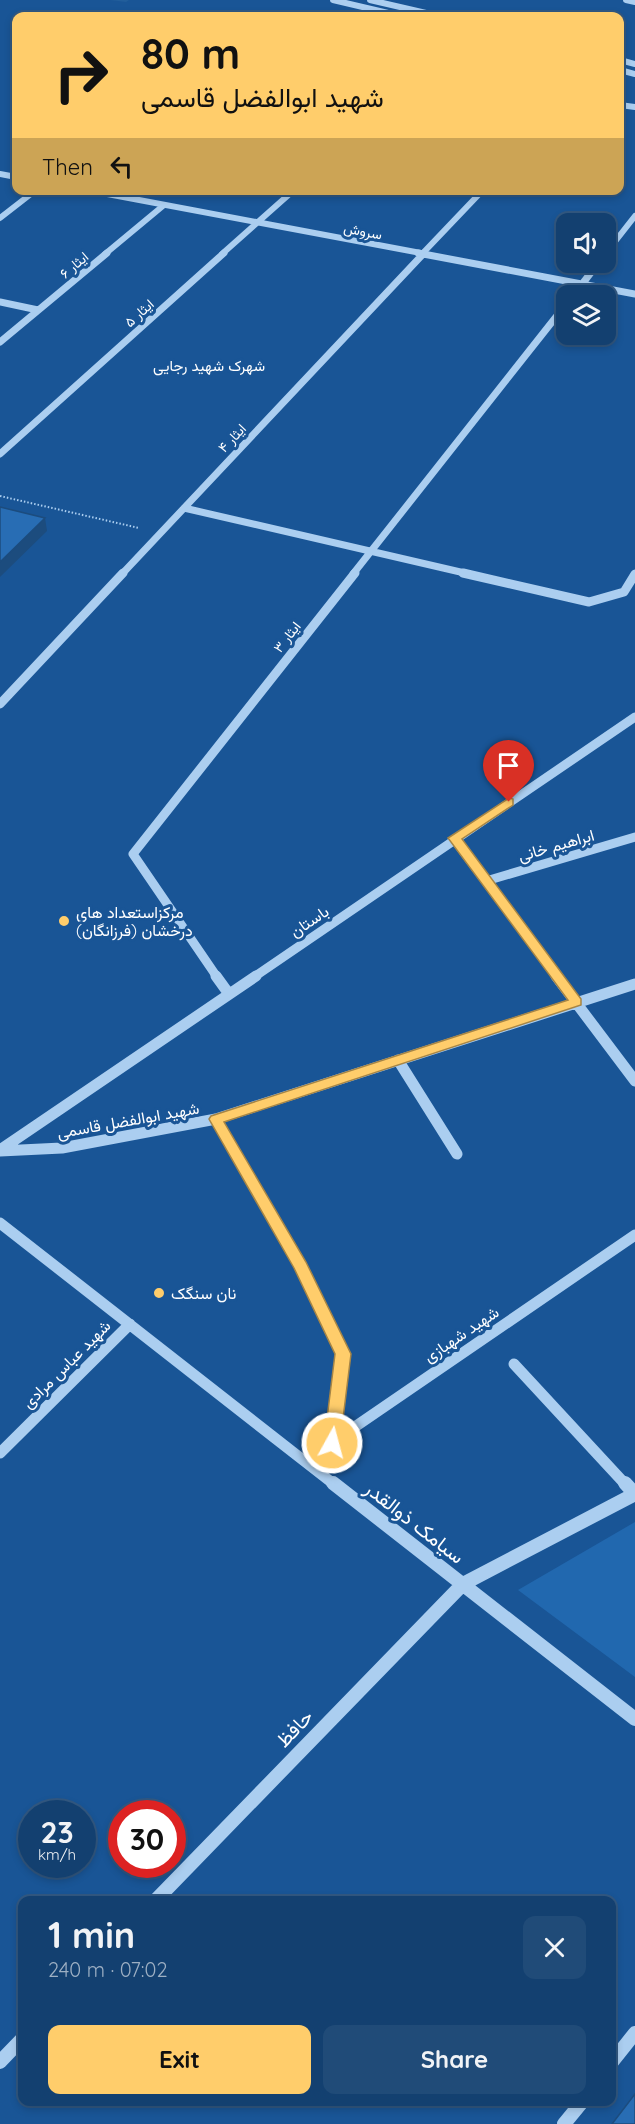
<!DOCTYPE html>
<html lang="en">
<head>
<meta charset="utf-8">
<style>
  body { margin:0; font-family:Quicksand,Vazirmatn,sans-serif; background:#204b78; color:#f1f3f6; height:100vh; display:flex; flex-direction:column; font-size:22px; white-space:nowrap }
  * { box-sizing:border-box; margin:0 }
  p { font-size:20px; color:#9dafc3 }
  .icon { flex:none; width:33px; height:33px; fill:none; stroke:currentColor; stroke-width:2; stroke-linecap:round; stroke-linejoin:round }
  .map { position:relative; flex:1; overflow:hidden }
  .drawer { position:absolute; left:18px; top:1896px; width:598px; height:210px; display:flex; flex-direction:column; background:#134070; border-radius:12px; box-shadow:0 3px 9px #0003,0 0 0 2px #325983 }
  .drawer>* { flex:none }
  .guide { position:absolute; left:12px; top:12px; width:612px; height:183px; border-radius:12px; box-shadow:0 3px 9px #0003,0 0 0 2px #325983; background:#ffcd6b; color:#111; overflow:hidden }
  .fabs { position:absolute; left:556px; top:213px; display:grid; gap:12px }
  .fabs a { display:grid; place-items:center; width:60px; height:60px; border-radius:12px; background:#134070; box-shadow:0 3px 9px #0003,0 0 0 2px #325983; font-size:30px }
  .speed { position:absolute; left:18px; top:1800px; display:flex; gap:12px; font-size:30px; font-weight:700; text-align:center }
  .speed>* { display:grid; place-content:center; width:78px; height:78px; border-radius:50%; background:#134070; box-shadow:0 3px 9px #0003,0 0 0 2px #325983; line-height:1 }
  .speed small { font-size:15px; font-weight:400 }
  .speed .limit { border:9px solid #d22; background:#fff; color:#111 }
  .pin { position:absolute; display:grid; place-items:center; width:51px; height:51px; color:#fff; margin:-62px -26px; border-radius:50% 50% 50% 0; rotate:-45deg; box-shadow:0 0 6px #0007 }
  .pin .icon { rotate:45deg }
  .me { position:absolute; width:66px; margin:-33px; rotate:7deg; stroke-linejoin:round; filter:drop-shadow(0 0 4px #0008) }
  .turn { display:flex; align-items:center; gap:21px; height:126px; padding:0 30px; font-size:27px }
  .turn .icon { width:78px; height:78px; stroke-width:2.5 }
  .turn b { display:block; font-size:42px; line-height:51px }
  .then { display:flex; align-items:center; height:57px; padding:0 30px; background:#0003; gap:12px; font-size:22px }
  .round { display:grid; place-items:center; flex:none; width:63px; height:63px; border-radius:12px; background:#204b78 }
  .summary { display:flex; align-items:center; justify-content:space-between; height:102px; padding:0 30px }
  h1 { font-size:36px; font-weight:700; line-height:45px }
  .button { display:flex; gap:12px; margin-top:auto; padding:12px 30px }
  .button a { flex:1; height:69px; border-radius:12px; background:#ffcd6b; color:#111; font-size:24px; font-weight:700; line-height:69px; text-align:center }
  .button a+a { background:#204b78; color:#f1f3f6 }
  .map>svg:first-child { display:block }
</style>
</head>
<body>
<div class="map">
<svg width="635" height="2124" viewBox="0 0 635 2124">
  <rect width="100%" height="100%" fill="#195596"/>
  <path fill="#2168af" d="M 635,1522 L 635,1677 L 518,1590 Z"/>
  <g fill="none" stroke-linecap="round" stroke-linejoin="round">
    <path stroke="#abcef0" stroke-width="2" stroke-dasharray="1.5 2" stroke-linecap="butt" d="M 0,496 L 139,528"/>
    <path stroke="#abcef0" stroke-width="6" d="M 333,0 L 401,16
      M 370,0 L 439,16
      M 626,0 L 635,2
      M 620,60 L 635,64
      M 620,70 L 635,74
      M 620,105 L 635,107
      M 0,174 L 16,177
      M 86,190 L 426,254
      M 0,218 L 36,190
      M 606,253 L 635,216
      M 105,254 L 164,205
      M 222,254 L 294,190
      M 422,254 L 483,190"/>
    <path stroke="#abcef0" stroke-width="7" d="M 418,253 L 635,294
      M 573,296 L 599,262
      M 0,302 L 38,310
      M 0,342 L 107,253
      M 0,454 L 224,253
      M 184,508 L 469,574
      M 122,574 L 424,253
      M 353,574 L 567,303"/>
    <path stroke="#abcef0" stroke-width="9" d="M 463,573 L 589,602 L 624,592 L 635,574
      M 0,704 L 123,573
      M 454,839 L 557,977
      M 486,881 L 635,837
      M 217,977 L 133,854 L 355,573
      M 254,977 L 635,717"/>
    <path stroke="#abcef0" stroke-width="11" d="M 216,976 L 229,994
      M 556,976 L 635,1081
      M 398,1060 L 457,1154
      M 216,1119 L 301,1266 L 343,1354 L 332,1443
      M 0,1150 L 256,976
      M 0,1151 L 62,1148 L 216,1119 L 635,984
      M 0,1223 L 335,1485
      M 514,1364 L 626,1485
      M 0,1453 L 130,1324
      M 305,1461 L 635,1235"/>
    <path stroke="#abcef0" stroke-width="14" d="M 333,1483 L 635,1719
      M 625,1483 L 635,1494
      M 156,1900 L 463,1584 L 635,1494
      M 0,2062 L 22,2039
      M 612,2062 L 635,2033
      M 564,2124 L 582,2102"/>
  </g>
  <path fill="#225e9b" d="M 110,0 L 129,0 L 126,2 Z"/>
  <path fill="#1c4c7e" d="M 45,518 L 47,531 L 0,577 L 0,562 Z"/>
  <path fill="#286db4" stroke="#1c4c7e" stroke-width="1.5" d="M 0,507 L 45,518 L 0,562 Z
    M 635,2094 L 635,2124 L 612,2124 Z"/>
  <path fill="#ffcd6b" stroke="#a68546" stroke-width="1.5" d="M 509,798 L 513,799 L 513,805 L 462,839 L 581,999 L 581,1005 L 224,1122 L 306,1262 L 351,1354 L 340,1443 L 338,1448 L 326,1448 L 324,1443 L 335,1354 L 294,1268 L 209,1119 L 211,1116 L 568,1000 L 448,838 Z"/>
  <g fill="#ffcd6b" stroke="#195596" stroke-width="2">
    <circle cx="64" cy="921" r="6"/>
    <circle cx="159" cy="1293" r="6"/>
  </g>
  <g text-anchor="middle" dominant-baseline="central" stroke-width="6" stroke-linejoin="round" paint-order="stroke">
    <g font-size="14" fill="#fff" stroke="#195596">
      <text transform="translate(363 231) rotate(11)">سروش</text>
      <text transform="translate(74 265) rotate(-40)">ایثار ۶</text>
      <text transform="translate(139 313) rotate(-42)">ایثار ۵</text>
      <text transform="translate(232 438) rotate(-47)">ایثار ۴</text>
      <text transform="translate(287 637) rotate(-52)">ایثار ۳</text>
    </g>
    <g font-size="15" fill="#fff" stroke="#195596">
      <text x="209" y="365">شهرک شهید رجایی</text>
    </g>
    <g font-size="16" fill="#fff" stroke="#195596">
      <text transform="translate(556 845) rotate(-16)">ابراهیم خانی</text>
      <text transform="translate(309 921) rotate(-34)">باستان</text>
      <text transform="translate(128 1120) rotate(-10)">شهید ابوالفضل قاسمی</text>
      <text transform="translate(461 1334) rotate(-34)">شهید شهبازی</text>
      <text transform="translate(66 1364) rotate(-45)">شهید عباس مرادی</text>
    </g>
    <g font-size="16" fill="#fff" stroke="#195596" text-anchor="start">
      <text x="76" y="912">مرکزاستعداد های<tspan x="76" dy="18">درخشان (فرزانگان)</tspan></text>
      <text x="171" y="1293">نان سنگک</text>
    </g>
    <g font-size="20" fill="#fff" stroke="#195596">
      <text transform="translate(415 1522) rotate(38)">سیامک ذوالقدر</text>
      <text transform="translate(294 1728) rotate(-46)">حافظ</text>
    </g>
  </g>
</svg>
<div class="fabs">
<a><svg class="icon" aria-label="sound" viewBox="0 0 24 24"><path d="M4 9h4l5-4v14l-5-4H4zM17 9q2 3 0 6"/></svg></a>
<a><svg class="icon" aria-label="layers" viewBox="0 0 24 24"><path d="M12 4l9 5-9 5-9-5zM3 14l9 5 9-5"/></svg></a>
</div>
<div class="speed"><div>23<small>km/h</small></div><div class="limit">30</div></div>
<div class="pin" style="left:509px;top:802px;background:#d93025"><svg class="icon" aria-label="arrive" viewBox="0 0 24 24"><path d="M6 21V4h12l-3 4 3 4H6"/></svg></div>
<svg class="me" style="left:332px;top:1443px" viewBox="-20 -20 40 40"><circle r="17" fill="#ffcd6b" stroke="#fff" stroke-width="3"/><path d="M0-11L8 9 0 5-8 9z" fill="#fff"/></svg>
<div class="guide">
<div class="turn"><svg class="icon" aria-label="right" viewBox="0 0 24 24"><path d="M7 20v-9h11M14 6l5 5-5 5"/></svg><div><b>80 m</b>شهید ابوالفضل قاسمی</div></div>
<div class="then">Then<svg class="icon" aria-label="left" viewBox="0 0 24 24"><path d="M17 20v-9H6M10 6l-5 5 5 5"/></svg></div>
</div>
<section class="drawer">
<div class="summary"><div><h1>1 min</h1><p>240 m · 07:02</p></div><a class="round"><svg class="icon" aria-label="close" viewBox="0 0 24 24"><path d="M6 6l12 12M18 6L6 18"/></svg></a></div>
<div class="button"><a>Exit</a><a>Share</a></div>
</section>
</div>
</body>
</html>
